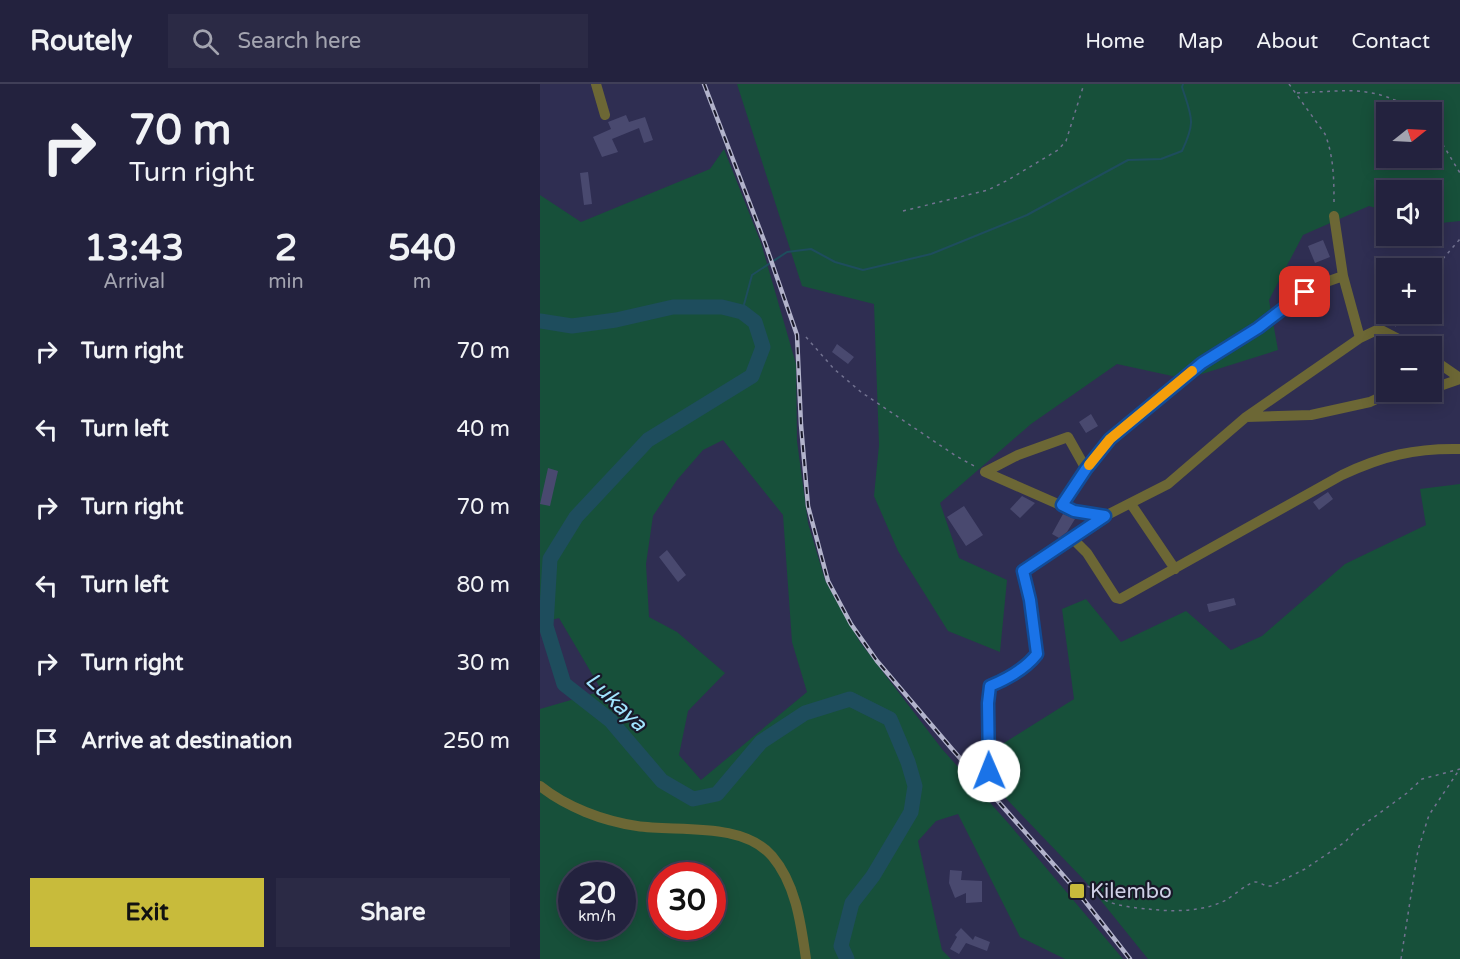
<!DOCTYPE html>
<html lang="en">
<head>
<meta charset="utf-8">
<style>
  body { margin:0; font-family:"Varela Round",sans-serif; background:#2b2a45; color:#f1f3f6; height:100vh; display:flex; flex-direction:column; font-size:22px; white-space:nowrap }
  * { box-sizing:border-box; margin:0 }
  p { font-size:20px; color:#a3a4b0 }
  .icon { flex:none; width:33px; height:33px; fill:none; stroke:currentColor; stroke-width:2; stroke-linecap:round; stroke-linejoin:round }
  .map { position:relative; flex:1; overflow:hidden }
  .details { display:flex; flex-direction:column; background:#23223e; width:540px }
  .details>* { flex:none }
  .top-card { background:#23223e; color:#f1f3f6; overflow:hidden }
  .needle { width:39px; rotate:72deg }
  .buttons { position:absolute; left:836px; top:18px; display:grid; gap:12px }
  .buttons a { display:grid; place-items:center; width:66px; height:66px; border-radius:0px; background:#23223e; box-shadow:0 3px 15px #0003,0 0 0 2px #403f58; font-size:30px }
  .speed { position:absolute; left:18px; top:778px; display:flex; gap:12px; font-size:30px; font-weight:700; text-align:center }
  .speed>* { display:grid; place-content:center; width:78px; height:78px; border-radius:50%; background:#23223e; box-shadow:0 3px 15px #0003,0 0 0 2px #403f58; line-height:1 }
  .speed small { font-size:15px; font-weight:400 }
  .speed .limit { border:9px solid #d22; background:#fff; color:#111 }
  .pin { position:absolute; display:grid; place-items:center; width:51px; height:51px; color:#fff; margin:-26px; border-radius:12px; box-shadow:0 3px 9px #0006 }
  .me { position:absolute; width:66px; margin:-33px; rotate:359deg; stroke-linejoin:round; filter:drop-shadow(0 0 4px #0008) }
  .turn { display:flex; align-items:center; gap:21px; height:126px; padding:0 30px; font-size:27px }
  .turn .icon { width:78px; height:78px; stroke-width:2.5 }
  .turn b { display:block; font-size:42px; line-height:51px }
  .eta { display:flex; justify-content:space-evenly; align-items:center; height:102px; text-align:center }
  .eta b { font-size:36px; font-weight:700; line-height:42px }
  .cta { display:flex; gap:12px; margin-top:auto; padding:12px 30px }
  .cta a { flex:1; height:69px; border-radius:0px; background:#c8bb3b; color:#111; font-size:24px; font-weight:700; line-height:69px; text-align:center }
  .cta a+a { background:#2b2a45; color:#f1f3f6 }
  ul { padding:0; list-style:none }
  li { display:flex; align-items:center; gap:18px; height:78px; padding:0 30px }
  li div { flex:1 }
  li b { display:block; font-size:22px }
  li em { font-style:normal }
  header { display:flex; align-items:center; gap:36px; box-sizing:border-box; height:84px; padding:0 30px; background:#23223e; border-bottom:2px solid #403f58 }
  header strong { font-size:28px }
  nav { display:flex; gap:33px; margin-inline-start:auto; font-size:21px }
  .search { width:420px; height:54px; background:#2b2a45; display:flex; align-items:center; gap:15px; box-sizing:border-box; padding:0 21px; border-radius:0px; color:#a3a4b0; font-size:22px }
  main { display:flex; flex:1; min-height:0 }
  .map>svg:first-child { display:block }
</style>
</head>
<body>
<header>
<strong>Routely</strong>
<div class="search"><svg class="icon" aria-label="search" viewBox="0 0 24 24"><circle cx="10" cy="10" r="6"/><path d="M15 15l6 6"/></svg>Search here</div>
<nav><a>Home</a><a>Map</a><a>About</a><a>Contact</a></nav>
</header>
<main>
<section class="details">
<div class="top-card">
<div class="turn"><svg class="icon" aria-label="right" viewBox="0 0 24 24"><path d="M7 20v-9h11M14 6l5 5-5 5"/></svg><div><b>70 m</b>Turn right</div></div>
</div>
<div class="eta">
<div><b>13:43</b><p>Arrival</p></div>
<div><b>2</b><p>min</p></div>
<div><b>540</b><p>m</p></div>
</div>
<ul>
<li><svg class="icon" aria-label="right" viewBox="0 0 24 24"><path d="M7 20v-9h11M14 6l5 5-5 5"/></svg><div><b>Turn right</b></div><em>70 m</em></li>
<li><svg class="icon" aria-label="left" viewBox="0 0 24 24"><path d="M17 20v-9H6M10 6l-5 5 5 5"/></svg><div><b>Turn left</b></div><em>40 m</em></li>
<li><svg class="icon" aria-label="right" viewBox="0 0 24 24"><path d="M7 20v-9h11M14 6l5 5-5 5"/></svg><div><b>Turn right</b></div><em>70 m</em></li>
<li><svg class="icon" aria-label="left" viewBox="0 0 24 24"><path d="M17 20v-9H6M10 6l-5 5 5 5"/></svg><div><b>Turn left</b></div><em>80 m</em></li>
<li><svg class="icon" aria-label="right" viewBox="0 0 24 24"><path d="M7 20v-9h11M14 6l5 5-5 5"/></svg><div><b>Turn right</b></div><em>30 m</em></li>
<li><svg class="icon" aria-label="arrive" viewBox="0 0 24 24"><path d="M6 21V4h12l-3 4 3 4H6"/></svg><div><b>Arrive at destination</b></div><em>250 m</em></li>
</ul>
<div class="cta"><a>Exit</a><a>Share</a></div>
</section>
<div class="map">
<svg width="920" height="875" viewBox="0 0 920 875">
  <rect width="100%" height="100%" fill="#2f2e52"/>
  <path fill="#17503a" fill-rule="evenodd" d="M 197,0 L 920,0 L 920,137 L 891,140 L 891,106 L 846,106 L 846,127 L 829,122 L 763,151 L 729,216 L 738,266 L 646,295 L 577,280 L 491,340 L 400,419 L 419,474 L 467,496 L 460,568 L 408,547 L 358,467 L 334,412 L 339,361 L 334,220 L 262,202 ZM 846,28 L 891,28 L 891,74 L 846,74 Z
    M 184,65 L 221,159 L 256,280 L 257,357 L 268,439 L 285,496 L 320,558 L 402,665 L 469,740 L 583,875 L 525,875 L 480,853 L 418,730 L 396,737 L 378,757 L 402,866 L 411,875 L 0,875 L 0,625 L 62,607 L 19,534 L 0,539 L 0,111 L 41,138 L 170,85 ZM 183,356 L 243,431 L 252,558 L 267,608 L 161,696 L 139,671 L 148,627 L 185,589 L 137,548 L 109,533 L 106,480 L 113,432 L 137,396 L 163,366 ZM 32,792 L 82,792 L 82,843 L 32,843 ZM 122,792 L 172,792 L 172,843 L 122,843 Z
    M 920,400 L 920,875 L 608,875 L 546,798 L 432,679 L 534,615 L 522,525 L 546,515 L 581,558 L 646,527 L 691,566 L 722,552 L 805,480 L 886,441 L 880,405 Z"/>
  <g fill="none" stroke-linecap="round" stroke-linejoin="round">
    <path stroke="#1e4d5d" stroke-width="2" d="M 202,228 L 212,191 L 247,168 L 271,165 L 295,178 L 323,186 L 391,170 L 487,131 L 588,76 L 621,75 L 642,67 C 656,37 652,34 642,3 L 643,0"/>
    <path stroke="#1e4d5d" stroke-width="15" d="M 0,237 L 32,242 L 76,236 L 133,223 L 182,223 L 202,228 L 215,238 L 223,263 L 212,292 L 108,356 L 36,433 L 10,475 L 6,542 L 24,600 L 70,636 L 122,697 L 153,715 L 177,710 L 221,658 L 265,629 L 310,615 L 350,635 L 368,678 L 375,702 L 371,728 L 333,792 L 312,819 L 301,862 L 307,875"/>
  </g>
  <path fill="#49496f" d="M 86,31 L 89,38 L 105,33 L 113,56 L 104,59 L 99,44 L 72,55 L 78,68 L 62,73 L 53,53 L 71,45 L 68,38 Z
    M 48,88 L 52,120 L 44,121 L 40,89 Z
    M 783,156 L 790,173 L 775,179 L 768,162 Z
    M 297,260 L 314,273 L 308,280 L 292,268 Z
    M 551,330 L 558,342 L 546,349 L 539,338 Z
    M 8,384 L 18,387 L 10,422 L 0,420 Z
    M 788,408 L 793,415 L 779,426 L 773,418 Z
    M 482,412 L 495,419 L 480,434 L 470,425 Z
    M 424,422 L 443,451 L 426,462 L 407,433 Z
    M 523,430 L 535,435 L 527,448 L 519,454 L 512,450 Z
    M 127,466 L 146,491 L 138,498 L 119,473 Z
    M 694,514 L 696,521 L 669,528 L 667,520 Z
    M 410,786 L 422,787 L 421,796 L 442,797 L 442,818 L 426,819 L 426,809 L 415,814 L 409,799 Z
    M 421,844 L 433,856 L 435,852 L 450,858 L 447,867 L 426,859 L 419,870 L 410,865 L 417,853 L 415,851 Z"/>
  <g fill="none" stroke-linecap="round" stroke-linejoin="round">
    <path stroke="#727290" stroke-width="1.5" stroke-dasharray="3 4.5" stroke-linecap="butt" d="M 749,0 L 785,50 C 794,73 794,97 794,121
      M 757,9 C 808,7 833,0 877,28
      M 891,41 L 920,89
      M 363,127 L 448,106 L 468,96 L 518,66 L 526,57 L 544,0
      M 891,194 L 901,177 L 920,155
      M 855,242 L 857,239 L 870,230
      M 266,253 L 294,285 L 321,308 L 416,372 L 436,383
      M 540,801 C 554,801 556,811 567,817 C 578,822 596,824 608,825 C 633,828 663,828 686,816 C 693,812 707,800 714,798 C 720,797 724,803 731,802 L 765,785 L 805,758 L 815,747 L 867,709 L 882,695 L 920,685
      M 861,875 L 878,766 L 889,731 L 919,686"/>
    <path stroke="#6c6735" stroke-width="10" d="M 56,0 L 65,31
      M 794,132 L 803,192 L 820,254
      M 891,274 L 920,294
      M 891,305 L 920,295
      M 706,333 L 771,331 L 830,318 L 851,308
      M 445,388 L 534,427 L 565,432 L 628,400 L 706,333 L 820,254 L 839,245 L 872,262
      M 445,388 L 478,371 L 528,353 L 546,385
      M 591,420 L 635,485
      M 522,421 L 564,361 L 610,321 L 662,279 L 719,244 L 765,208 L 789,197 L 803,192
      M 532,454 L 547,469 L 576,514 L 580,515 L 802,391 C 842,372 875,364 920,365
      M 449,687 L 448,619 L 450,602 C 467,595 486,584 497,570 L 490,516 L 483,487 L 565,432
      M 0,702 C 26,723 63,737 97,742 C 137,748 202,737 232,772 C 256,800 261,840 266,875"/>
    <defs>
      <path id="rail" d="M 164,0 L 225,159 L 257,251 L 261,341 L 268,422 L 288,497 L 311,540 L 337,577 L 412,665 L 537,807 L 590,875"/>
    </defs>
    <use href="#rail" stroke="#b2b3cb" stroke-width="4.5"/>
    <use href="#rail" stroke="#191929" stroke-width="2" stroke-dasharray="7" stroke-linecap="butt"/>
  </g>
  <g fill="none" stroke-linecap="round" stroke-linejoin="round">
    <defs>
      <path id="route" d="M 449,687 L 448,619 L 450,602 C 467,595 486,584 497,570 L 490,516 L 483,487 L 565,432 L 534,427 L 522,421 L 546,385 L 570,355 L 662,279 L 718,244 L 765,208"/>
    </defs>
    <use href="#route" stroke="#114b97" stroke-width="15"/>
    <use href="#route" stroke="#1a73e8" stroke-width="10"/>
    <path stroke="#f59e0b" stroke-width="10" d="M 549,381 L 570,355 L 652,287"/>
  </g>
  <rect fill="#c8bb3b" stroke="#191929" stroke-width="2" x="529" y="799" width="16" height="16" rx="3"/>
  <g text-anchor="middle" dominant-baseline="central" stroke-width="4.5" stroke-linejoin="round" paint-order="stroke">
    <g font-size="21" fill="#cfd0e6" stroke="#191929" text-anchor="start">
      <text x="550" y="807">Kilembo</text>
    </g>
    <g font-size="22" font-style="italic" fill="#a1e3fd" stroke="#191929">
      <text transform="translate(76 618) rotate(43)">Lukaya</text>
    </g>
  </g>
</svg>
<div class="buttons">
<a><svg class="needle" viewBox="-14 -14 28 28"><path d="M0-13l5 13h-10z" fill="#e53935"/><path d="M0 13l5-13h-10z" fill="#a3a4b0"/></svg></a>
<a><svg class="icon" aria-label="sound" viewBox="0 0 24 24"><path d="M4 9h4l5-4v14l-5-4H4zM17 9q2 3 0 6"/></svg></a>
<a>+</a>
<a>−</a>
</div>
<div class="speed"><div>20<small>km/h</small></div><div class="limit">30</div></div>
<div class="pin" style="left:765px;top:208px;background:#d93025"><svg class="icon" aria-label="arrive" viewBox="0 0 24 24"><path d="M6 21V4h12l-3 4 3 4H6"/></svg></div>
<svg class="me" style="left:449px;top:687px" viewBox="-20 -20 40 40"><circle r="19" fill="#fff"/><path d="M0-13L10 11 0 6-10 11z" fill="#1a73e8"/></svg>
</div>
</main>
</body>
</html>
